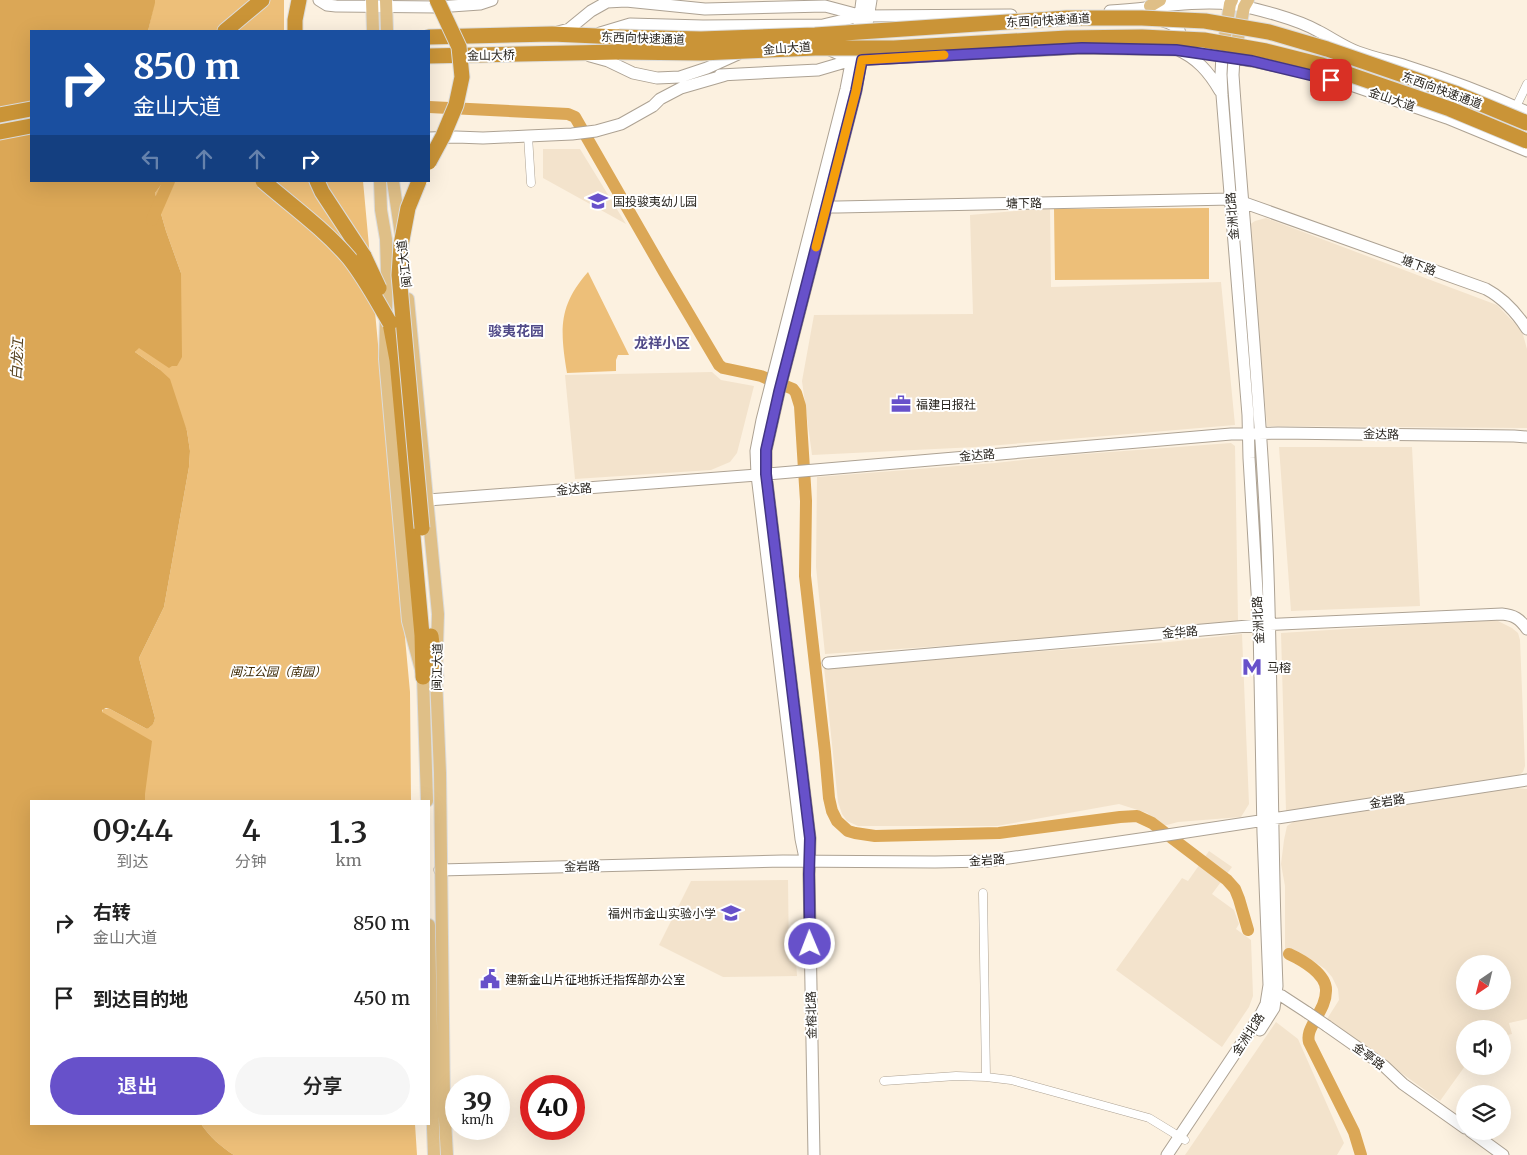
<!DOCTYPE html>
<html lang="zh">
<head>
<meta charset="utf-8">
<style>
  body { margin:0; font-family:Merriweather,"Noto Sans SC",serif; background:#f6f6f6; color:#222; height:100vh; display:flex; flex-direction:column; font-size:19px; white-space:nowrap }
  * { box-sizing:border-box; margin:0 }
  p { font-size:16px; color:#767676 }
  .icon { flex:none; width:28px; height:28px; fill:none; stroke:currentColor; stroke-width:2; stroke-linecap:round; stroke-linejoin:round }
  .map { position:relative; flex:1; overflow:hidden }
  .details { position:absolute; left:30px; top:800px; width:400px; height:325px; display:flex; flex-direction:column; background:#fff; border-radius:0px; box-shadow:0 5px 20px #0002 }
  .details>* { flex:none }
  .banner { position:absolute; left:30px; top:30px; width:400px; height:152px; border-radius:0px; box-shadow:0 5px 20px #0002; background:#1a4fa0; color:#fff; overflow:hidden }
  .needle { width:32px; rotate:215deg }
  .tools { position:absolute; left:1456px; top:955px; display:grid; gap:10px }
  .tools a { display:grid; place-items:center; width:55px; height:55px; border-radius:50%; background:#fff; box-shadow:0 5px 20px #0002; font-size:25px }
  .speed { position:absolute; left:445px; top:1075px; display:flex; gap:10px; font-size:25px; font-weight:700; text-align:center }
  .speed>* { display:grid; place-content:center; width:65px; height:65px; border-radius:50%; background:#fff; box-shadow:0 5px 20px #0002; line-height:1 }
  .speed small { font-size:12px; font-weight:400 }
  .speed .limit { border:8px solid #d22; background:#fff; color:#111 }
  .pin { position:absolute; display:grid; place-items:center; width:42px; height:42px; color:#fff; margin:-21px; border-radius:10px; box-shadow:0 2px 8px #0006 }
  .me { position:absolute; width:55px; margin:-28px; rotate:359deg; stroke-linejoin:round; filter:drop-shadow(0 0 4px #0008) }
  .turn { display:flex; align-items:center; gap:18px; height:105px; padding:0 20px; font-size:22px }
  .turn .icon { width:65px; height:65px; stroke-width:2.5 }
  .turn b { display:block; font-size:35px; line-height:42px }
  .lanes { display:flex; align-items:center; height:48px; padding:0 20px; background:#0003; justify-content:center; gap:25px; direction:ltr }
  .lanes .off { opacity:.35 }
  .eta { display:flex; justify-content:space-evenly; align-items:center; height:85px; text-align:center }
  .eta b { font-size:30px; font-weight:600; line-height:35px }
  .button { display:flex; gap:10px; margin-top:auto; padding:10px 20px }
  .button a { flex:1; height:58px; border-radius:30px; background:#6751ca; color:#fff; font-size:20px; font-weight:600; line-height:58px; text-align:center }
  .button a+a { background:#f6f6f6; color:#222 }
  ul { padding:0; list-style:none }
  li { display:flex; align-items:center; gap:15px; height:75px; padding:0 20px }
  li div { flex:1 }
  li b { display:block; font-size:19px }
  li em { font-style:normal }
  .map>svg:first-child { display:block }
</style>
</head>
<body>
<div class="map">
<svg width="1527" height="1155" viewBox="0 0 1527 1155">
  <rect width="100%" height="100%" fill="#fcf1e0"/>
  <path fill="#f3e3cc" fill-rule="evenodd" d="M 543,149 L 580,149 L 626,224 L 543,178 Z
    M 1050,208 L 1051,287 L 1221,282 L 1235,425 L 976,447 L 812,455 L 802,381 L 814,315 L 973,314 L 970,215 Z
    M 1266,218 L 1497,305 L 1522,331 L 1527,349 L 1527,428 L 1267,426 L 1249,225 L 1255,221 Z
    M 712,372 L 721,380 L 754,386 L 737,453 L 730,462 L 711,470 L 575,479 L 565,375 Z
    M 1231,443 L 1235,446 L 1238,621 L 1002,642 L 825,654 L 816,567 L 817,477 L 995,463 L 1057,456 Z
    M 1279,447 L 1412,447 L 1420,606 L 1291,611 Z
    M 1490,620 L 1498,621 L 1512,628 L 1518,633 L 1520,640 L 1525,766 L 1523,772 L 1519,775 L 1286,811 L 1281,633 Z
    M 1242,634 L 1249,804 L 1241,817 L 1178,822 L 1163,826 L 1147,813 L 1119,804 L 997,826 L 858,826 L 847,821 L 842,814 L 838,802 L 824,667 L 1169,642 Z
    M 1517,788 L 1527,789 L 1527,1019 L 1509,1023 L 1512,1034 L 1503,1036 L 1502,1029 L 1465,1029 L 1465,1066 L 1440,1101 L 1327,1019 L 1339,1000 L 1338,989 L 1332,977 L 1325,969 L 1312,960 L 1295,951 L 1285,949 L 1285,886 L 1281,864 L 1284,840 L 1287,826 L 1296,820 L 1304,817 ZM 1465,964 L 1502,964 L 1502,1001 L 1465,1001 Z
    M 1209,851 L 1232,867 L 1212,894 L 1234,910 L 1239,924 L 1236,929 L 1251,940 L 1253,996 L 1249,1007 L 1222,1047 L 1116,970 L 1182,878 L 1188,881 Z
    M 788,880 L 789,961 L 796,961 L 797,976 L 723,977 L 659,945 L 691,881 Z
    M 1276,1022 L 1298,1039 L 1344,1143 L 1337,1155 L 1185,1155 Z"/>
  <path fill="#edbf79" d="M 155,0 L 284,0 L 284,31 L 148,31 Z
    M 164,181 L 363,181 L 410,692 L 411,801 L 145,801 L 145,794 L 102,712 L 103,709 L 110,709 L 147,729 C 152,726 154,723 155,718 L 139,658 L 164,607 L 189,467 L 190,451 L 187,431 L 159,369 L 135,352 L 181,289 L 181,273 L 166,231 L 155,193 Z
    M 1209,208 L 1209,279 L 1055,280 L 1054,209 Z
    M 588,272 L 629,355 L 618,355 L 616,360 L 616,371 L 567,373 C 560,330 558,306 588,272 Z
    M 201,1124 L 415,1124 L 417,1155 L 234,1155 C 221,1147 210,1137 201,1124 Z"/>
  <path fill="#dba756" d="M 0,0 L 155,0 L 155,3 L 148,31 L 31,31 L 31,181 L 164,181 L 155,193 L 166,231 L 181,273 L 182,357 L 177,366 L 172,366 L 169,368 L 139,348 L 135,352 L 159,369 L 170,379 L 187,431 L 190,451 L 189,467 L 164,607 L 139,658 L 155,718 C 154,724 152,726 147,729 L 110,709 L 106,708 L 102,710 L 102,712 L 152,741 L 145,794 L 145,801 L 31,801 L 31,1124 L 201,1124 C 210,1137 221,1147 234,1155 L 0,1155 Z"/>
  <g fill="none" stroke-linecap="round" stroke-linejoin="round">
    <path stroke="#dba756" stroke-width="12" d="M 429,107 L 568,114 L 575,117 L 664,272 L 719,365 L 723,368 L 761,376 L 793,389 L 796,393 L 800,406 L 806,501 L 805,576 L 825,752 L 829,798 L 832,811 L 837,821 L 848,831 L 855,833 L 875,836 L 999,833 L 1120,817 L 1137,816 L 1152,823 L 1227,880 L 1235,889 L 1239,899 L 1248,930
      M 152,220 L 169,181
      M 1289,954 C 1302,960 1327,974 1326,991 C 1326,1002 1320,1011 1315,1020 C 1311,1028 1307,1034 1309,1042 L 1354,1132 L 1361,1155"/>
    <defs>
      <path id="street" d="M 1516,107 L 1527,84
        M 528,136 L 531,183
        M 983,893 L 986,1077
        M 884,1081 L 956,1076 L 986,1077 L 1011,1080 L 1149,1118 L 1185,1140"/>
      <path id="secondary" d="M 319,0 L 327,5 L 336,6 L 437,7 L 480,4 L 492,0
        M 1110,11 C 1150,9 1190,0 1231,4 C 1255,8 1297,19 1318,31 C 1332,38 1344,47 1358,52 C 1374,58 1390,61 1406,66 C 1447,79 1488,94 1527,112
        M 1163,21 C 1180,26 1185,33 1176,49 C 1197,58 1209,72 1220,91
        M 859,23 L 862,0
        M 558,32 L 569,29 L 591,11 L 607,2 L 626,1 L 705,9 L 825,6 L 859,15
        M 600,33 L 630,24 L 703,26 L 823,25 L 860,16 L 1011,15
        M 828,49 L 852,60 L 1082,48 L 1187,50 L 1252,61 L 1296,70 L 1348,84 L 1447,118 L 1527,151
        M 590,56 L 608,61 L 633,73 L 657,78 L 680,77 L 707,68 L 738,54
        M 1234,58 L 1233,75 C 1244,232 1260,388 1267,546 C 1273,692 1271,839 1277,986 L 1274,1008 L 1260,1030
        M 720,75 L 818,70 L 852,60
        M 429,138 L 456,137 L 483,138 L 528,136 L 572,134 L 596,131 L 621,124 L 653,106 L 660,99 L 681,88 L 726,75
        M 1242,202 L 1486,289 C 1503,298 1516,312 1527,329
        M 819,206 L 838,207 L 1231,199
        M 428,500 L 757,475 L 1231,434 L 1278,433 L 1514,436 L 1527,437
        M 828,663 L 1259,625 L 1502,614 C 1514,615 1520,619 1527,629
        M 805,858 L 801,839 L 757,475 L 756,451 L 762,420 L 846,89 L 853,53
        M 440,870 L 783,861 L 935,862 L 988,861 L 1154,837 L 1527,780
        M 1270,992 L 1282,996 L 1308,1013
        M 1327,1026 L 1384,1066 L 1403,1084 L 1465,1128
        M 1470,1131 L 1503,1155
        M 814,1155 L 809,875 L 810,838 L 766,474 L 766,450 L 779,392 L 856,91 L 871,0
        M 1167,1155 L 1260,1016 L 1266,1004 L 1269,985 L 1263,833 L 1259,625 L 1249,458 L 1248,415 L 1222,95 L 1221,74 L 1222,55"/>
      <path id="primary" d="M 372,0 L 373,31
        M 386,0 L 387,31
        M 1150,6 L 1160,0
        M 1222,55 L 1230,4 L 1232,0
        M 1234,58 L 1244,7 L 1248,0
        M 380,181 L 381,210 L 386,239 L 387,273 L 385,359 L 408,621 L 423,677 L 427,801
        M 393,181 L 401,235
        M 408,299 L 438,614 L 436,677 L 440,773 L 444,1103 L 447,1155
        M 429,925 L 433,1128 L 434,1155"/>
      <path id="highway" d="M 225,31 L 262,0
        M 295,31 L 295,20 L 299,0
        M 429,37 L 552,34 L 619,37
        M 429,56 L 619,52
        M 0,115 L 31,109
        M 0,132 L 31,126
        M 317,181 L 322,192 L 364,256
        M 390,323 L 397,360 L 422,635 L 423,677
        M 431,636 L 436,677"/>
    </defs>
    <use href="#street" stroke="#ada293" stroke-width="9"/>
    <use href="#secondary" stroke="#ada293" stroke-width="13"/>
    <use href="#primary" stroke="#dcdcdb" stroke-width="14"/>
    <use href="#highway" stroke="#dcdcdb" stroke-width="17"/>
    <use href="#street" stroke="#fff" stroke-width="8"/>
    <use href="#secondary" stroke="#fff" stroke-width="11"/>
    <use href="#primary" stroke="#dfbf87" stroke-width="12"/>
    <use href="#highway" stroke="#ca9437" stroke-width="15"/>
    <defs>
      <path id="secondary-bridge" d="M 1308,1013 L 1327,1026"/>
      <path id="highway-bridge" d="M 619,37 L 701,39 L 815,35 L 1067,18 L 1142,18 L 1205,21 L 1269,32 L 1327,49 L 1455,93 L 1527,123
        M 619,52 L 701,53 L 815,48 L 894,48 L 1067,38 L 1142,37 L 1204,40 L 1266,51 L 1322,65 L 1450,109 L 1527,141
        M 429,162 L 443,136 L 456,105 L 462,77 L 459,47 L 437,0
        M 263,181 C 292,206 324,229 349,258 C 365,278 377,301 390,323
        M 419,181 L 408,208 L 401,245 L 399,275 L 422,528
        M 364,256 L 379,288"/>
    </defs>
    <use href="#secondary-bridge" stroke="#ada293" stroke-width="13" stroke-linecap="butt"/>
    <use href="#highway-bridge" stroke="#dcdcdb" stroke-width="17" stroke-linecap="butt"/>
    <use href="#secondary-bridge" stroke="#fff" stroke-width="11"/>
    <use href="#highway-bridge" stroke="#ca9437" stroke-width="15"/>
  </g>
  <g fill="none" stroke-linecap="round" stroke-linejoin="round">
    <defs>
      <path id="route" d="M 810,944 L 809,874 L 810,838 L 766,474 L 766,450 L 779,392 L 856,91 L 862,60 L 1082,48 L 1176,50 L 1252,61 L 1331,80"/>
    </defs>
    <use href="#route" stroke="#433583" stroke-width="12"/>
    <use href="#route" stroke="#6751ca" stroke-width="9"/>
    <path stroke="#f59e0b" stroke-width="9" d="M 816,247 L 856,91 L 862,60 L 944,55"/>
  </g>
  <defs>
    <symbol id="school-bare" viewBox="-9 -9 18 18"><path d="M0-5L7-2L0 1L-7-2ZM-4 1L0 2.5L4 1V4Q0 6-4 4Z" fill="#6751ca" stroke="#fff" stroke-width="2.5" paint-order="stroke"/></symbol>
    <symbol id="office-bare" viewBox="-9 -9 18 18"><path d="M-6-3h4V-5.5h4V-3h4V5H-6ZM-1-4.5V-3h2v-1.5ZM-6 0V1H6V0Z" fill="#6751ca" stroke="#fff" stroke-width="2.5" paint-order="stroke"/></symbol>
    <symbol id="metro-bare" viewBox="-9 -9 18 18"><path d="M-5.5 5V-5H-3L0 0L3-5H5.5V5H3V-.5L0 4L-3-.5V5Z" fill="#6751ca" stroke="#fff" stroke-width="2.5" paint-order="stroke"/></symbol>
    <symbol id="civic-bare" viewBox="-9 -9 18 18"><path d="M-.6-6.5H3V-4.5H.6V-3L4-1V1h2V6H-6V1h2V-1L-.6-3ZM-1.2 2.5V6h2.4V2.5Z" fill="#6751ca" stroke="#fff" stroke-width="2.5" paint-order="stroke"/></symbol>
  </defs>
  <g fill-rule="evenodd">
    <use href="#school-bare" x="584" y="187" width="28" height="28"/>
    <use href="#office-bare" x="887" y="390" width="28" height="28"/>
    <use href="#metro-bare" x="1238" y="653" width="28" height="28"/>
    <use href="#school-bare" x="717" y="899" width="28" height="28"/>
    <use href="#civic-bare" x="476" y="965" width="28" height="28"/>
  </g>
  <g text-anchor="middle" dominant-baseline="central" stroke-width="4" stroke-linejoin="round" paint-order="stroke">
    <g font-size="12" fill="#27231d" stroke="#fff">
      <text transform="translate(1048 20) rotate(-3)">东西向快速通道</text>
      <text transform="translate(643 38) rotate(2)">东西向快速通道</text>
      <text transform="translate(787 48) rotate(-4)">金山大道</text>
      <text transform="translate(491 55) rotate(-1)">金山大桥</text>
      <text transform="translate(1442 90) rotate(20)">东西向快速通道</text>
      <text transform="translate(1392 99) rotate(19)">金山大道</text>
      <text transform="translate(1024 203) rotate(-1)">塘下路</text>
      <text transform="translate(1232 216) rotate(-95)">金洲北路</text>
      <text transform="translate(404 264) rotate(-97)">闽江大道</text>
      <text transform="translate(1419 265) rotate(20)">塘下路</text>
      <text transform="translate(1381 434) rotate(1)">金达路</text>
      <text transform="translate(977 455) rotate(-5)">金达路</text>
      <text transform="translate(574 489) rotate(-5)">金达路</text>
      <text transform="translate(1258 620) rotate(-93)">金洲北路</text>
      <text transform="translate(1180 632) rotate(-5)">金华路</text>
      <text transform="translate(437 667) rotate(-89)">闽江大道</text>
      <text transform="translate(1387 801) rotate(-9)">金岩路</text>
      <text transform="translate(987 860) rotate(-4)">金岩路</text>
      <text transform="translate(582 866) rotate(-2)">金岩路</text>
      <text transform="translate(811 1015) rotate(-91)">金榕北路</text>
      <text transform="translate(1248 1034) rotate(-57)">金洲北路</text>
      <text transform="translate(1369 1056) rotate(36)">金亭路</text>
    </g>
    <g font-size="12" fill="#27231d" stroke="#fff" text-anchor="start">
      <text x="613" y="201">国投骏夷幼儿园</text>
      <text x="916" y="404">福建日报社</text>
      <text x="1267" y="667">马榕</text>
      <text x="716" y="913" text-anchor="end">福州市金山实验小学</text>
      <text x="505" y="979">建新金山片征地拆迁指挥部办公室</text>
    </g>
    <g font-size="12" font-style="italic" fill="#3b2702" stroke="#fff">
      <text x="278" y="671">闽江公园（南园）</text>
    </g>
    <g font-size="14" font-weight="bold" fill="#514a88" stroke="#fff">
      <text x="516" y="331">骏夷花园</text>
      <text x="662" y="343">龙祥小区</text>
    </g>
    <g font-size="14" font-style="italic" fill="#543f1c" stroke="#fff">
      <text transform="translate(17 359) rotate(-87)">白龙江</text>
    </g>
  </g>
</svg>
<div class="tools">
<a><svg class="needle" viewBox="-14 -14 28 28"><path d="M0-13l5 13h-10z" fill="#e53935"/><path d="M0 13l5-13h-10z" fill="#767676"/></svg></a>
<a><svg class="icon" aria-label="sound" viewBox="0 0 24 24"><path d="M4 9h4l5-4v14l-5-4H4zM17 9q2 3 0 6"/></svg></a>
<a><svg class="icon" aria-label="layers" viewBox="0 0 24 24"><path d="M12 4l9 5-9 5-9-5zM3 14l9 5 9-5"/></svg></a>
</div>
<div class="speed"><div>39<small>km/h</small></div><div class="limit">40</div></div>
<div class="pin" style="left:1331px;top:80px;background:#d93025"><svg class="icon" aria-label="arrive" viewBox="0 0 24 24"><path d="M6 21V4h12l-3 4 3 4H6"/></svg></div>
<svg class="me" style="left:810px;top:944px" viewBox="-20 -20 40 40"><circle r="17" fill="#6751ca" stroke="#fff" stroke-width="3"/><path d="M0-11L8 9 0 5-8 9z" fill="#fff"/></svg>
<div class="banner">
<div class="turn"><svg class="icon" aria-label="right" viewBox="0 0 24 24"><path d="M7 20v-9h11M14 6l5 5-5 5"/></svg><div><b>850 m</b>金山大道</div></div>
<div class="lanes"><svg class="icon off" aria-label="left" viewBox="0 0 24 24"><path d="M17 20v-9H6M10 6l-5 5 5 5"/></svg><svg class="icon off" aria-label="ahead" viewBox="0 0 24 24"><path d="M12 20V5M6 11l6-6 6 6"/></svg><svg class="icon off" aria-label="ahead" viewBox="0 0 24 24"><path d="M12 20V5M6 11l6-6 6 6"/></svg><svg class="icon" aria-label="right" viewBox="0 0 24 24"><path d="M7 20v-9h11M14 6l5 5-5 5"/></svg></div>
</div>
<section class="details">
<div class="eta">
<div><b>09:44</b><p>到达</p></div>
<div><b>4</b><p>分钟</p></div>
<div><b>1.3</b><p>km</p></div>
</div>
<ul>
<li><svg class="icon" aria-label="right" viewBox="0 0 24 24"><path d="M7 20v-9h11M14 6l5 5-5 5"/></svg><div><b>右转</b><p>金山大道</p></div><em>850 m</em></li>
<li><svg class="icon" aria-label="arrive" viewBox="0 0 24 24"><path d="M6 21V4h12l-3 4 3 4H6"/></svg><div><b>到达目的地</b></div><em>450 m</em></li>
</ul>
<div class="button"><a>退出</a><a>分享</a></div>
</section>
</div>
</body>
</html>
